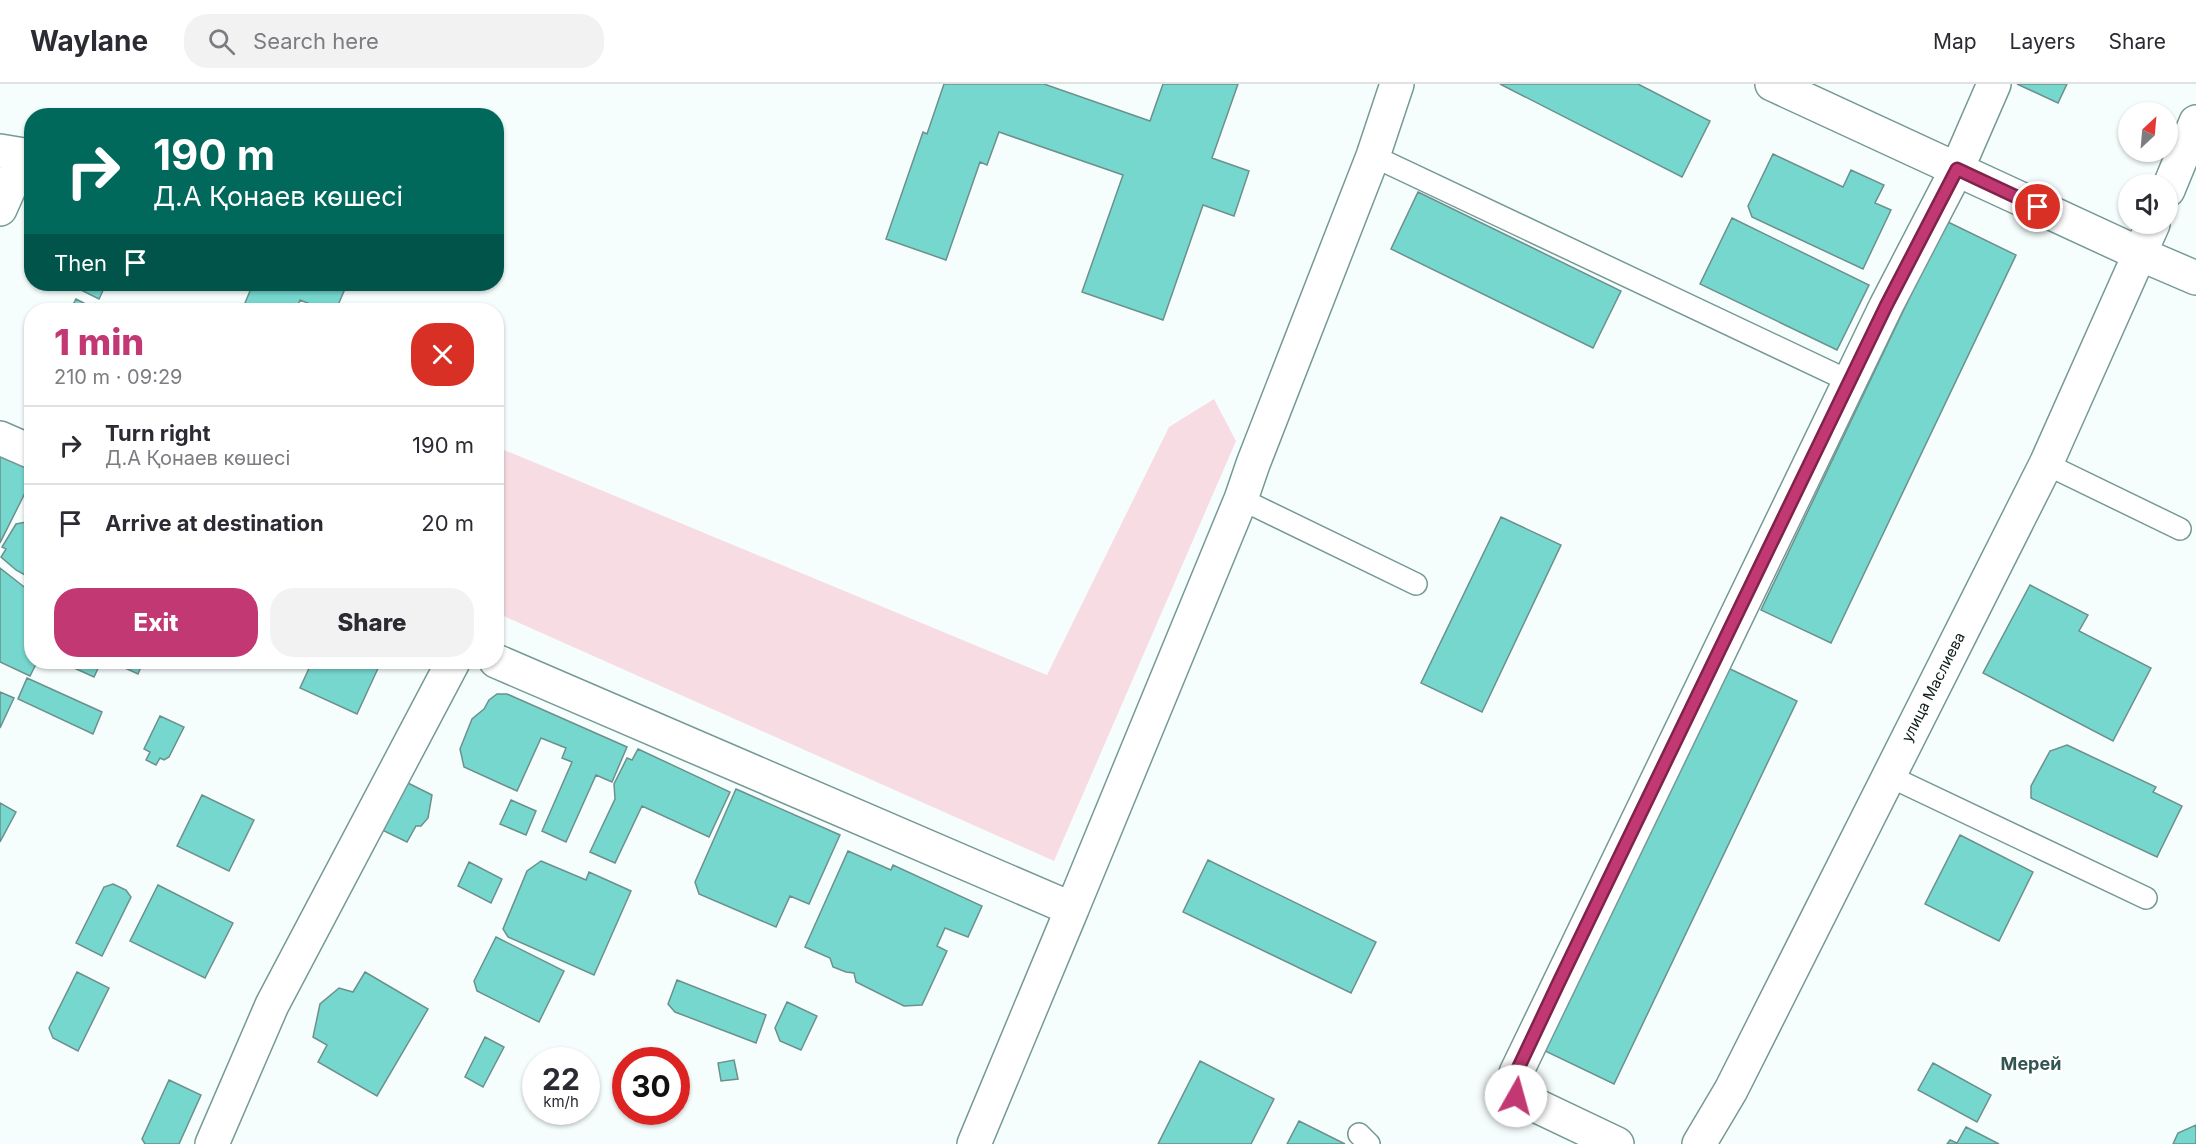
<!DOCTYPE html>
<html lang="en">
<head>
<meta charset="utf-8">
<style>
  body { margin:0; font-family:Inter,sans-serif; background:#f2f2f3; color:#2b2b33; height:100vh; display:flex; flex-direction:column; font-size:22px; white-space:nowrap }
  * { box-sizing:border-box; margin:0 }
  p { font-size:20px; color:#7c7c81 }
  .icon { flex:none; width:33px; height:33px; fill:none; stroke:currentColor; stroke-width:2; stroke-linecap:round; stroke-linejoin:round }
  .map { position:relative; flex:1; overflow:hidden }
  .drawer { position:absolute; left:24px; top:219px; width:480px; height:366px; display:flex; flex-direction:column; background:#fff; border-radius:24px; box-shadow:0 2px 4px #0004 }
  .drawer>* { flex:none }
  .top-card { position:absolute; left:24px; top:24px; width:480px; height:183px; border-radius:24px; box-shadow:0 2px 4px #0004; background:#00695c; color:#fff; overflow:hidden }
  .needle { width:39px; rotate:26deg }
  .buttons { position:absolute; left:2118px; top:18px; display:grid; gap:12px }
  .buttons a { display:grid; place-items:center; width:60px; height:60px; border-radius:50%; background:#fff; box-shadow:0 2px 4px #0004; font-size:30px }
  .speed { position:absolute; left:522px; top:963px; display:flex; gap:12px; font-size:30px; font-weight:700; text-align:center }
  .speed>* { display:grid; place-content:center; width:78px; height:78px; border-radius:50%; background:#fff; box-shadow:0 2px 4px #0004; line-height:1 }
  .speed small { font-size:15px; font-weight:400 }
  .speed .limit { border:9px solid #d22; background:#fff; color:#111 }
  .pin { position:absolute; display:grid; place-items:center; width:51px; height:51px; color:#fff; margin:-26px; border:3px solid #fff; border-radius:50%; box-shadow:0 2px 6px #0007 }
  .me { position:absolute; width:66px; margin:-33px; rotate:7deg; stroke-linejoin:round; filter:drop-shadow(0 0 4px #0008) }
  .turn { display:flex; align-items:center; gap:21px; height:126px; padding:0 30px; font-size:27px }
  .turn .icon { width:78px; height:78px; stroke-width:2.5 }
  .turn b { display:block; font-size:42px; line-height:51px }
  .then { display:flex; align-items:center; height:57px; padding:0 30px; background:#0003; gap:12px; font-size:22px }
  .round { display:grid; place-items:center; flex:none; width:63px; height:63px; border-radius:24px; background:#f2f2f3 }
  .summary { display:flex; align-items:center; justify-content:space-between; height:102px; padding:0 30px }
  h1 { font-size:36px; font-weight:800; line-height:45px; color:#c23872 }
  .cta { display:flex; gap:12px; margin-top:auto; padding:12px 30px }
  .cta a { flex:1; height:69px; border-radius:24px; background:#c23872; color:#fff; font-size:24px; font-weight:800; line-height:69px; text-align:center }
  .cta a+a { background:#f2f2f3; color:#2b2b33 }
  ul { padding:0; list-style:none }
  li { display:flex; align-items:center; gap:18px; height:78px; padding:0 30px; border-top:2px solid #e1e1e2 }
  li div { flex:1 }
  li b { display:block; font-size:22px }
  li em { font-style:normal }
  header { display:flex; align-items:center; gap:36px; box-sizing:border-box; height:84px; padding:0 30px; background:#fff; border-bottom:2px solid #e1e1e2 }
  header strong { font-size:28px }
  nav { display:flex; gap:33px; margin-inline-start:auto; font-size:21px }
  .search { width:420px; height:54px; background:#f2f2f3; display:flex; align-items:center; gap:15px; box-sizing:border-box; padding:0 21px; border-radius:24px; color:#7c7c81; font-size:22px }
  .map>svg:first-child { display:block }
</style>
</head>
<body>
<header>
<strong>Waylane</strong>
<div class="search"><svg class="icon" aria-label="search" viewBox="0 0 24 24"><circle cx="10" cy="10" r="6"/><path d="M15 15l6 6"/></svg>Search here</div>
<nav><a>Map</a><a>Layers</a><a>Share</a></nav>
</header>
<div class="map">
<svg width="2196" height="1060" viewBox="0 0 2196 1060">
  <rect width="100%" height="100%" fill="#f6fefd"/>
  <path fill="#f8dce4" d="M 1214,315 L 1236,357 L 1054,777 L 497,529 L 497,363 L 1047,591 L 1169,343 Z"/>
  <path fill="#76d7cf" stroke="#6c908c" stroke-width="1.5" d="M 944,0 L 1044,0 L 1150,37 L 1163,0 L 1238,0 L 1212,74 L 1249,87 L 1234,132 L 1203,121 L 1163,236 L 1082,208 L 1123,91 L 999,48 L 987,81 L 980,78 L 946,176 L 886,155 L 923,48 L 927,50 Z
    M 1500,0 L 1638,0 L 1710,37 L 1682,93 Z
    M 2017,0 L 2067,0 L 2058,19 Z
    M 1773,70 L 1843,103 L 1851,86 L 1884,101 L 1875,119 L 1891,126 L 1863,185 L 1752,133 L 1748,122 Z
    M 1418,108 L 1621,207 L 1593,264 L 1391,165 Z
    M 1732,134 L 1869,201 L 1837,266 L 1700,200 Z
    M 1946,137 L 2016,171 L 1831,559 L 1761,526 Z
    M 69,200 L 106,200 L 99,215 Z
    M 253,200 L 347,200 L 336,226 L 325,226 L 300,216 L 296,226 L 242,226 Z
    M 76,215 L 97,226 L 70,226 Z
    M 0,370 L 32,385 L 32,395 L 0,459 Z
    M 1501,433 L 1561,461 L 1482,628 L 1421,599 Z
    M 32,437 L 32,495 L 16,486 L 1,473 L 6,465 L 2,463 L 16,440 Z
    M 0,484 L 32,509 L 32,578 L 37,578 L 30,592 L 0,578 Z
    M 2030,501 L 2088,531 L 2079,547 L 2151,584 L 2113,657 L 1983,589 Z
    M 61,578 L 101,578 L 94,593 Z
    M 117,578 L 143,578 L 138,590 L 116,580 Z
    M 312,578 L 375,578 L 380,580 L 357,630 L 300,604 Z
    M 1726,583 L 1797,617 L 1614,1000 L 1543,966 Z
    M 27,594 L 102,628 L 93,650 L 18,615 Z
    M 0,608 L 14,614 L 0,644 Z
    M 497,610 L 507,610 L 627,663 L 612,698 L 596,691 L 566,758 L 542,747 L 572,678 L 562,674 L 566,664 L 541,654 L 517,707 L 464,683 L 460,665 L 472,635 L 484,625 L 489,616 Z
    M 160,632 L 184,643 L 169,673 L 164,676 L 160,674 L 156,681 L 146,676 L 150,668 L 144,665 Z
    M 2067,661 L 2156,703 L 2153,708 L 2182,722 L 2157,773 L 2031,714 L 2031,702 L 2050,667 Z
    M 638,665 L 730,708 L 709,753 L 642,722 L 615,779 L 590,768 L 615,715 L 614,700 L 627,674 L 632,676 Z
    M 408,699 L 432,711 L 428,734 L 421,742 L 416,742 L 407,758 L 380,745 L 401,704 Z
    M 736,705 L 840,751 L 809,820 L 790,812 L 776,843 L 699,810 L 695,798 Z
    M 202,711 L 254,736 L 229,787 L 177,762 Z
    M 511,716 L 536,727 L 526,751 L 500,740 Z
    M 0,719 L 16,728 L 0,758 Z
    M 1960,751 L 2033,788 L 1999,857 L 1925,820 Z
    M 848,767 L 891,786 L 893,781 L 982,822 L 968,853 L 945,844 L 937,862 L 947,867 L 922,921 L 904,922 L 856,898 L 854,889 L 846,888 L 833,883 L 830,874 L 805,863 Z
    M 1208,776 L 1376,858 L 1351,909 L 1183,828 Z
    M 541,777 L 586,796 L 589,788 L 631,807 L 594,891 L 508,853 L 503,845 L 527,787 Z
    M 469,778 L 502,795 L 491,819 L 458,802 Z
    M 113,800 L 126,806 L 131,813 L 102,872 L 76,859 L 104,803 Z
    M 158,801 L 233,839 L 205,894 L 130,857 Z
    M 496,853 L 564,887 L 539,938 L 477,907 L 474,897 Z
    M 77,888 L 109,904 L 78,967 L 53,954 L 49,944 Z
    M 365,888 L 428,925 L 377,1012 L 318,978 L 327,961 L 313,953 L 320,920 L 339,904 L 353,908 Z
    M 677,896 L 766,931 L 756,959 L 675,928 L 668,920 Z
    M 787,918 L 817,932 L 801,966 L 780,957 L 775,944 Z
    M 485,953 L 504,963 L 483,1003 L 465,993 Z
    M 734,976 L 738,995 L 721,997 L 718,979 Z
    M 1200,977 L 1274,1015 L 1251,1060 L 1158,1060 Z
    M 1933,979 L 1991,1011 L 1977,1038 L 1918,1006 Z
    M 169,996 L 201,1011 L 179,1060 L 145,1060 L 142,1055 Z
    M 1299,1037 L 1345,1060 L 1287,1060 Z
    M 2196,1041 L 2196,1060 L 2173,1060 L 2178,1049 Z
    M 1966,1043 L 1999,1060 L 1947,1060 L 1950,1056 L 1957,1059 Z"/>
  <g fill="none" stroke-linecap="round" stroke-linejoin="round">
    <defs>
      <path id="service" d="M 1373,72 L 1851,298
        M 2046,380 L 2180,445
        M 1241,415 L 1416,500
        M 1889,692 L 2146,814
        M 1359,1050 L 1369,1060"/>
      <path id="minor" d="M 1772,0 L 2140,170 L 2196,194
        M 0,67 L 24,71 L 0,125
        M 2168,106 L 2196,38
        M 0,354 L 32,368
        M 496,577 L 1072,825 L 1241,415 L 1253,380 L 1373,72 L 1397,0
        M 212,1060 L 272,921 L 453,578
        M 974,1060 L 1072,825
        M 1617,1060 L 1516,1012 L 1516,989 L 1886,222 L 1957,85 L 1994,0
        M 1699,1060 L 1731,1006 L 2046,380 L 2153,140"/>
    </defs>
    <use href="#service" stroke="#759a96" stroke-width="24"/>
    <use href="#minor" stroke="#759a96" stroke-width="36"/>
    <use href="#service" stroke="#fff" stroke-width="21"/>
    <use href="#minor" stroke="#fff" stroke-width="33"/>
  </g>
  <g fill="none" stroke-linecap="round" stroke-linejoin="round">
    <defs>
      <path id="route" d="M 1516,1012 L 1516,989 L 1558,900 L 1886,222 L 1957,85 L 2038,123"/>
    </defs>
    <use href="#route" stroke="#7e244a" stroke-width="15"/>
    <use href="#route" stroke="#c23872" stroke-width="10"/>
  </g>
  <g text-anchor="middle" dominant-baseline="central" stroke-width="4.5" stroke-linejoin="round" paint-order="stroke">
    <g font-size="15" fill="#0e1c1b" stroke="#fff">
      <text transform="translate(1933 603) rotate(-63)">улица Маслиева</text>
    </g>
    <g font-size="18" font-weight="bold" fill="#325552" stroke="#fff">
      <text x="2031" y="979">Мерей</text>
    </g>
  </g>
</svg>
<div class="buttons">
<a><svg class="needle" viewBox="-14 -14 28 28"><path d="M0-13l5 13h-10z" fill="#e53935"/><path d="M0 13l5-13h-10z" fill="#7c7c81"/></svg></a>
<a><svg class="icon" aria-label="sound" viewBox="0 0 24 24"><path d="M4 9h4l5-4v14l-5-4H4zM17 9q2 3 0 6"/></svg></a>
</div>
<div class="speed"><div>22<small>km/h</small></div><div class="limit">30</div></div>
<div class="pin" style="left:2038px;top:123px;background:#d93025"><svg class="icon" aria-label="arrive" viewBox="0 0 24 24"><path d="M6 21V4h12l-3 4 3 4H6"/></svg></div>
<svg class="me" style="left:1516px;top:1012px" viewBox="-20 -20 40 40"><circle r="19" fill="#fff"/><path d="M0-13L10 11 0 6-10 11z" fill="#c23872"/></svg>
<div class="top-card">
<div class="turn"><svg class="icon" aria-label="right" viewBox="0 0 24 24"><path d="M7 20v-9h11M14 6l5 5-5 5"/></svg><div><b>190 m</b>Д.А Қонаев көшесі</div></div>
<div class="then">Then<svg class="icon" aria-label="arrive" viewBox="0 0 24 24"><path d="M6 21V4h12l-3 4 3 4H6"/></svg></div>
</div>
<section class="drawer">
<div class="summary"><div><h1>1 min</h1><p>210 m · 09:29</p></div><a class="round" style="background:#d93025;color:#fff"><svg class="icon" aria-label="close" viewBox="0 0 24 24"><path d="M6 6l12 12M18 6L6 18"/></svg></a></div>
<ul>
<li><svg class="icon" aria-label="right" viewBox="0 0 24 24"><path d="M7 20v-9h11M14 6l5 5-5 5"/></svg><div><b>Turn right</b><p>Д.А Қонаев көшесі</p></div><em>190 m</em></li>
<li><svg class="icon" aria-label="arrive" viewBox="0 0 24 24"><path d="M6 21V4h12l-3 4 3 4H6"/></svg><div><b>Arrive at destination</b></div><em>20 m</em></li>
</ul>
<div class="cta"><a>Exit</a><a>Share</a></div>
</section>
</div>
</body>
</html>
